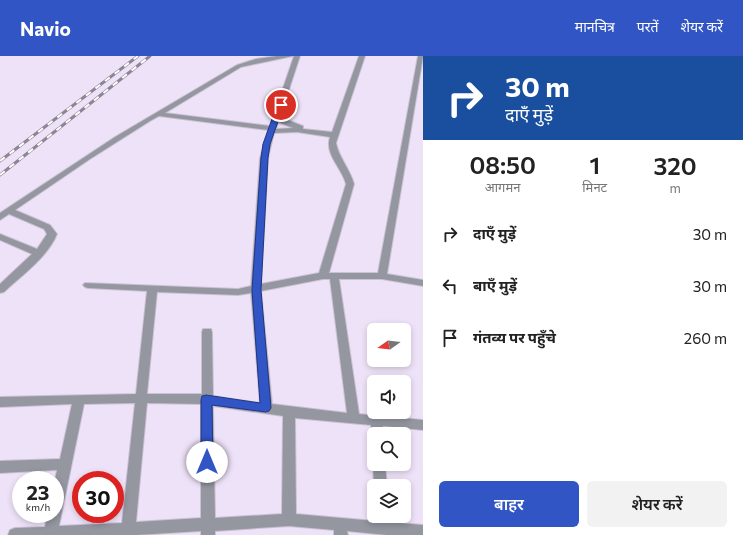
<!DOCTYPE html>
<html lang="hi">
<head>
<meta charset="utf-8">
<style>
  body { margin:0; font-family:Commissioner,"Noto Sans Devanagari",sans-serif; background:#f2f2f2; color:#222; height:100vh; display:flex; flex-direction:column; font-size:15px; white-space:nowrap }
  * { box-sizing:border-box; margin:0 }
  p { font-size:13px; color:#767676 }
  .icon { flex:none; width:22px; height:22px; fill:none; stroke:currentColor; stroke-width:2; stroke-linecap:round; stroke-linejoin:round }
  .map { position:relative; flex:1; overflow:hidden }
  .drawer { display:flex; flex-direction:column; background:#fff; width:320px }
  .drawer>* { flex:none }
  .top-card { background:#1a4fa0; color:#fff; overflow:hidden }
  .needle { width:26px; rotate:256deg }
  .fabs { position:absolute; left:367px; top:267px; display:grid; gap:8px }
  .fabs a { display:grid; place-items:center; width:44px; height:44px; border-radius:6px; background:#fff; box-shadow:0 2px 6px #0003; font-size:20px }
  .speed { position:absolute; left:12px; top:415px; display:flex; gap:8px; font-size:20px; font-weight:700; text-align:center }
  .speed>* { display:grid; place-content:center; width:52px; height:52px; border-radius:50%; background:#fff; box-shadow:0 2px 6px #0003; line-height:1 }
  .speed small { font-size:10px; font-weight:400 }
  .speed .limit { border:6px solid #d22; background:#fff; color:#111 }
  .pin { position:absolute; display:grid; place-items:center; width:34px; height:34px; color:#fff; margin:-17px; border:2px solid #fff; border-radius:50%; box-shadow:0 1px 4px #0007 }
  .me { position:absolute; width:44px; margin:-22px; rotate:0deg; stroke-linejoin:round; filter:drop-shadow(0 0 3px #0008) }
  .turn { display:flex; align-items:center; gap:14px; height:84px; padding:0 16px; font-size:18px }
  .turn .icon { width:52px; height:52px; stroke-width:2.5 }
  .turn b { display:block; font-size:28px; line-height:34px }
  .eta { display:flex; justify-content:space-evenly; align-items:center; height:68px; text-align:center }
  .eta b { font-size:24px; font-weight:600; line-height:28px }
  .cta { display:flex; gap:8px; margin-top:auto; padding:8px 16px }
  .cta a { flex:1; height:46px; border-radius:6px; background:#3255c5; color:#fff; font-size:16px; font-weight:600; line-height:46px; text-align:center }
  .cta a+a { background:#f2f2f2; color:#222 }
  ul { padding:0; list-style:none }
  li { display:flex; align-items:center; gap:12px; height:52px; padding:0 16px }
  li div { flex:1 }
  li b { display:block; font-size:15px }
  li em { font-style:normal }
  header { display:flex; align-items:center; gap:24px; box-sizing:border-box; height:56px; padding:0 20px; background:#3255c5; color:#fff }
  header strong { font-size:19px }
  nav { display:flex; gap:22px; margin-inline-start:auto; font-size:14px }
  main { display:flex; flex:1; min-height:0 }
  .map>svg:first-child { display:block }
</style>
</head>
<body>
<header>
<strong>Navio</strong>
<nav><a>मानचित्र</a><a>परतें</a><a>शेयर करें</a></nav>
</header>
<main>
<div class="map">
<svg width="423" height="479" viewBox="0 0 423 479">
  <rect width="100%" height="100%" fill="#eee2f8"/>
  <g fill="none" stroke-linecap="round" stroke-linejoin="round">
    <defs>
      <path id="minor" d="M 277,0 L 293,0 L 241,11 L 165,57 L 270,70 L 294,0 L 300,0 L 280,61 L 303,70 L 303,73 L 332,76 L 359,0 L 365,0 L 336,87 C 339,102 350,113 354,128 L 329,217 L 378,217 L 418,0 L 423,0 L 387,218 L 423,224 L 423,230 L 382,223 L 339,223 L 359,358 L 423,364 L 423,374 L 383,370 L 383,378 L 374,378 L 374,382 L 371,378 L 371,369 L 295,362 L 296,458 L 375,465 L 374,460 L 388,460 L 388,466 L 423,469 L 423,479 L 387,479 L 347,475 L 348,479 L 334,479 L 334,474 L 289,470 L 215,475 L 215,479 L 201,479 L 201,475 L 136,479 L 8,479 L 10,474 L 15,472 L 45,471 L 47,458 L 55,458 L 55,424 L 57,414 L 0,417 L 0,405 L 60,403 L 72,348 L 0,351 L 0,341 L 136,338 L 147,235 L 88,232 L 85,231 L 83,229 L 85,227 L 238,233 L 251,230 L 260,102 L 268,74 L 159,60 L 150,65 L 90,103 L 15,154 L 50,169 L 57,178 C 47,202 22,219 4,236 L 0,237 L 0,228 L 32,198 L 0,184 L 0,178 L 37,193 L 47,178 L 44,173 L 9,158 L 0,164 L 0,157 L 115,81 L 237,9 L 256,3 ZM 278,66 L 293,72 L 276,73 ZM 297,76 L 330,81 C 324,98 342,112 346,128 L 319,217 L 261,228 L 268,102 L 274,77 ZM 323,223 L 330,223 L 347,357 L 272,348 L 261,235 ZM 157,236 L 238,239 L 251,237 L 260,347 L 213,340 L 212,276 L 211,273 L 203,273 L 202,276 L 202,338 L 147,338 ZM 135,347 L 122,467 L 59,470 L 84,348 ZM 147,347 L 201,348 L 201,462 L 136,466 ZM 213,350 L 283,360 L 282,458 L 215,462 Z
        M 374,405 L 374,408 L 385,408 L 387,430 L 374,431 L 373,408 Z"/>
    </defs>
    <use href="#minor" stroke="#cbc1d4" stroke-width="2"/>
    <use href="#minor" fill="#9496a0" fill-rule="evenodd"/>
    <defs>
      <path id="rail" d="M 0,105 L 138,0
        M 0,119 L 150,0"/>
    </defs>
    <use href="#rail" stroke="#8d8594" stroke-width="3"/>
    <use href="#rail" stroke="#fff" stroke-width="2" stroke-dasharray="6" stroke-linecap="butt"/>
  </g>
  <path fill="#3255c5" stroke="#203780" d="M 281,47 L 284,49 L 270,88 L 268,102 L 261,234 L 271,352 L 269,355 L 266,356 L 212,349 L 213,406 L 211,410 L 207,411 L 203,410 L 201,406 L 201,344 L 202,340 L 206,339 L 260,347 L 252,234 L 261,102 L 263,88 L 277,49 Z"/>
</svg>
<div class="fabs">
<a><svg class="needle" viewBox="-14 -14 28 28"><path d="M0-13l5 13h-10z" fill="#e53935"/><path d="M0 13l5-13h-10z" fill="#767676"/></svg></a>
<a><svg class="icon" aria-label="sound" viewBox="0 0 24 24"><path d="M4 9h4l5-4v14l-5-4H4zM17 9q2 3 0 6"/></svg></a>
<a><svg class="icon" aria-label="search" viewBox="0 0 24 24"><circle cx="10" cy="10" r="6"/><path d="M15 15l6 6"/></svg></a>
<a><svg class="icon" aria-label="layers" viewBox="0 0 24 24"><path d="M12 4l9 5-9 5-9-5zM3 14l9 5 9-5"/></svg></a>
</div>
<div class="speed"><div>23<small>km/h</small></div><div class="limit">30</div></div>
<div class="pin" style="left:281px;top:49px;background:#d93025"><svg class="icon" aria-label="arrive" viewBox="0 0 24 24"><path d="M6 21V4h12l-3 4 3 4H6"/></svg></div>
<svg class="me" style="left:207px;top:406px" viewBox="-20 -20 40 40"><circle r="19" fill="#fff"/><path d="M0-13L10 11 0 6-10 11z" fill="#3255c5"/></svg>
</div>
<section class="drawer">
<div class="top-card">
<div class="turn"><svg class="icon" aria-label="right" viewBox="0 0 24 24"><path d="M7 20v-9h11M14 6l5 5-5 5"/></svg><div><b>30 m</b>दाएँ मुड़ें</div></div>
</div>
<div class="eta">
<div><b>08:50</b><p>आगमन</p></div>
<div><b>1</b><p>मिनट</p></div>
<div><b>320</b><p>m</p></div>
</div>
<ul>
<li><svg class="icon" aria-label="right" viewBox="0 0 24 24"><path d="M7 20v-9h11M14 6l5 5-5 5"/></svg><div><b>दाएँ मुड़ें</b></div><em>30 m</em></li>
<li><svg class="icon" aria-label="left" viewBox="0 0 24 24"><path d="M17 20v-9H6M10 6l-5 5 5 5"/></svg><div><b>बाएँ मुड़ें</b></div><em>30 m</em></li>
<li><svg class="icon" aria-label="arrive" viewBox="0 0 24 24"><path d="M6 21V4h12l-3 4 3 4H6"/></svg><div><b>गंतव्य पर पहुँचे</b></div><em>260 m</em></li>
</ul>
<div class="cta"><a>बाहर</a><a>शेयर करें</a></div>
</section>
</main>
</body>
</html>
